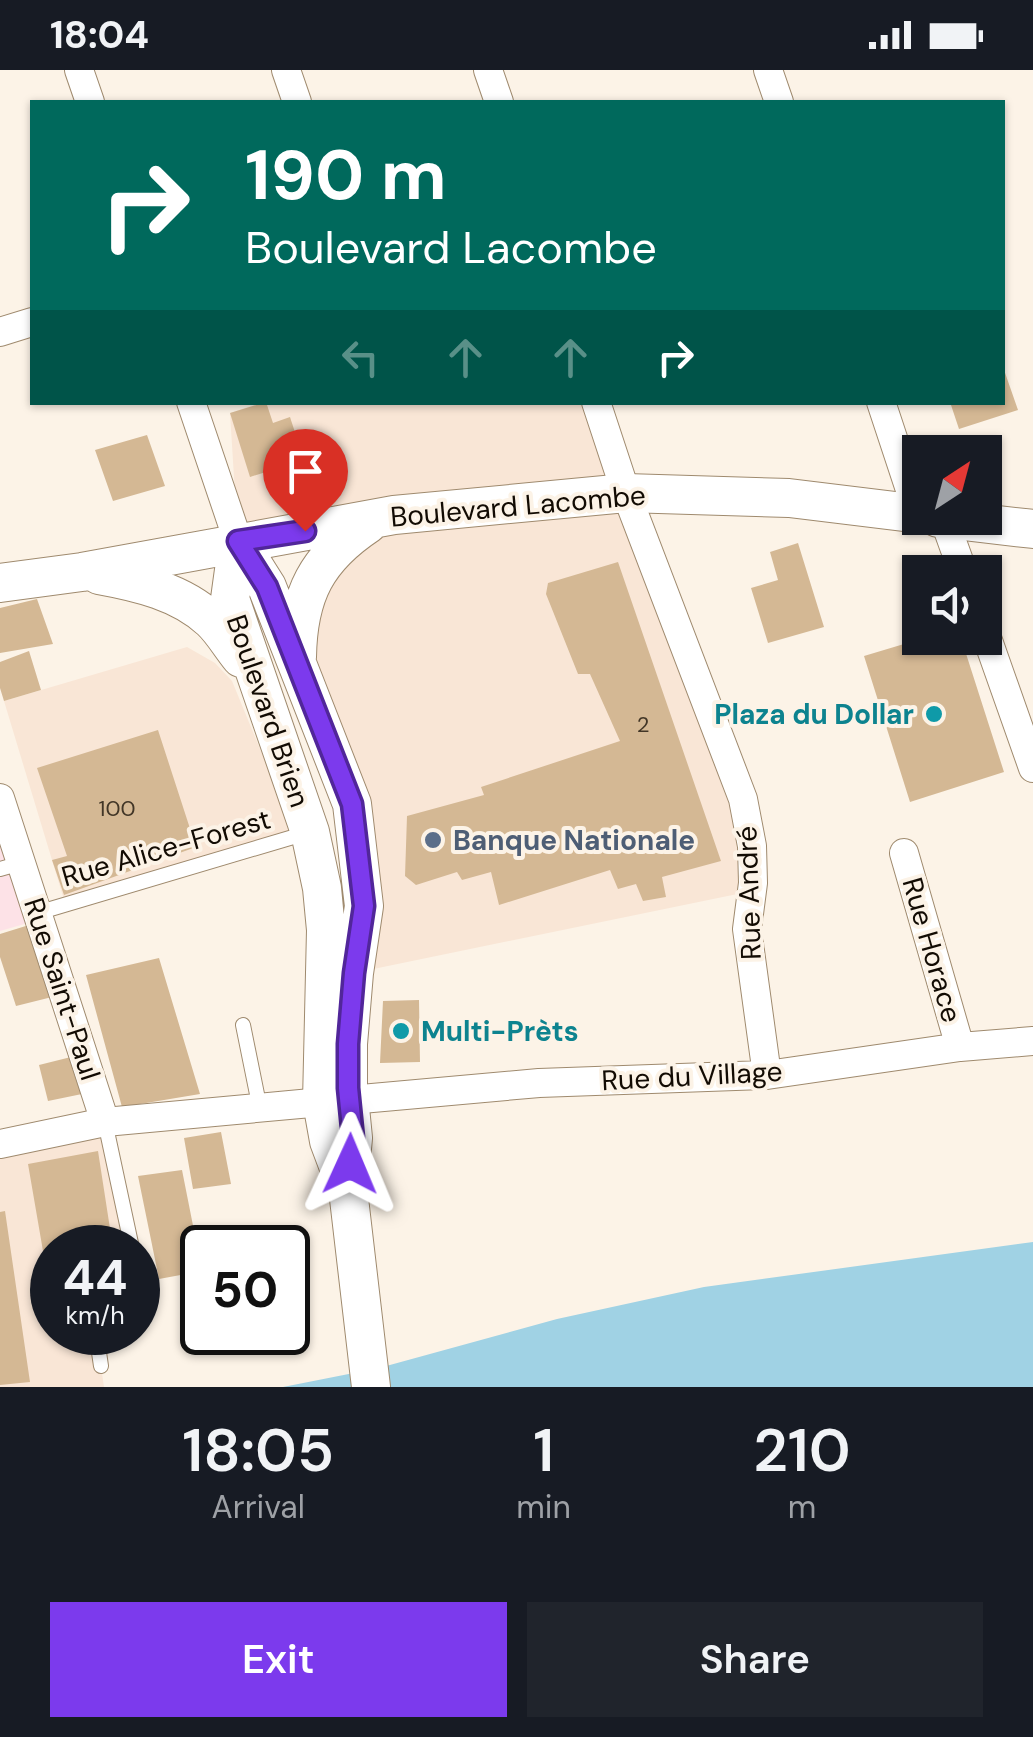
<!DOCTYPE html>
<html lang="en">
<head>
<meta charset="utf-8">
<style>
  body { margin:0; font-family:"DM Sans",sans-serif; background:#20242c; color:#f1f3f6; height:100vh; display:flex; flex-direction:column; font-size:38px; white-space:nowrap }
  * { box-sizing:border-box; margin:0 }
  p { font-size:32px; color:#9ea1a6 }
  .icon { flex:none; width:55px; height:55px; fill:none; stroke:currentColor; stroke-width:2; stroke-linecap:round; stroke-linejoin:round }
  .map { position:relative; height:1317px; overflow:hidden }
  .drawer { display:flex; flex-direction:column; background:#171b24; flex:1 }
  .drawer>* { flex:none }
  .hud { position:absolute; left:30px; top:30px; width:975px; height:305px; border-radius:0px; box-shadow:0 2px 8px #0004; background:#00695c; color:#fff; overflow:hidden }
  .needle { width:65px; rotate:36deg }
  .fabs { position:absolute; left:902px; top:365px; display:grid; gap:20px }
  .fabs a { display:grid; place-items:center; width:100px; height:100px; border-radius:0px; background:#171b24; box-shadow:0 2px 8px #0004; font-size:50px }
  .speed { position:absolute; left:30px; top:1155px; display:flex; gap:20px; font-size:50px; font-weight:700; text-align:center }
  .speed>* { display:grid; place-content:center; width:130px; height:130px; border-radius:50%; background:#171b24; box-shadow:0 2px 8px #0004; line-height:1 }
  .speed small { font-size:25px; font-weight:400 }
  .speed .limit { border:5px solid #111; border-radius:15px; background:#fff; color:#111 }
  .pin { position:absolute; display:grid; place-items:center; width:85px; height:85px; color:#fff; margin:-102px -42px; border-radius:50% 50% 50% 0; rotate:-45deg; box-shadow:0 0 10px #0007 }
  .pin .icon { rotate:45deg }
  .me { position:absolute; width:110px; margin:-55px; rotate:1deg; stroke-linejoin:round; filter:drop-shadow(0 0 8px #0008) }
  .turn { display:flex; align-items:center; gap:35px; height:210px; padding:0 50px; font-size:45px }
  .turn .icon { width:130px; height:130px; stroke-width:2.5 }
  .turn b { display:block; font-size:70px; line-height:85px }
  .lanes { display:flex; align-items:center; height:95px; padding:0 50px; background:#0003; justify-content:center; gap:50px; direction:ltr }
  .lanes .off { opacity:.35 }
  .eta { display:flex; justify-content:space-evenly; align-items:center; height:170px; text-align:center }
  .eta b { font-size:60px; font-weight:600; line-height:70px }
  .primary-button { display:flex; gap:20px; margin-top:auto; padding:20px 50px }
  .primary-button a { flex:1; height:115px; border-radius:0px; background:#7c3aed; color:#fff; font-size:40px; font-weight:600; line-height:115px; text-align:center }
  .primary-button a+a { background:#20242c; color:#f1f3f6 }
  .status { display:flex; justify-content:space-between; align-items:center; height:70px; padding:0 50px; background:#171b24; direction:ltr }
  .status svg { height:28px; fill:currentColor }
  .map>svg:first-child { display:block }
</style>
</head>
<body>
<div class="status"><b>18:04</b><svg viewBox="0 0 49 12"><path d="M0 12V9h3v3zM5 12V6h3v6zM10 12V3h3v9zM15 12V0h3v12zM26 1h20v11H26zM47 4h2v5h-2z"/></svg></div>
<div class="map">
<svg width="1033" height="1317" viewBox="0 0 1033 1317">
  <rect width="100%" height="100%" fill="#fcf3e7"/>
  <path fill="#f9e6d6" d="M 263,332 L 596,333 L 725,681 L 752,821 L 354,903 L 364,836 L 297,592 L 338,474 L 238,471 L 230,343 Z
    M 187,577 L 215,593 L 232,611 L 296,766 L 65,833 L 4,631 Z
    M 105,1052 L 133,1177 L 52,1178 L 52,1262 L 96,1263 L 104,1317 L 0,1317 L 0,1075 Z"/>
  <path fill="#fde2e7" d="M 0,728 L 35,851 L 0,861 Z"/>
  <path fill="#a0d2e4" d="M 1033,1172 L 1033,1317 L 283,1317 L 379,1298 L 557,1249 L 704,1217 Z"/>
  <path fill="#d4b894" d="M 1003,297 L 1018,340 L 959,359 L 950,332 L 1002,332 Z
    M 266,332 L 273,353 L 290,347 L 304,390 L 250,407 L 230,343 Z
    M 147,365 L 165,416 L 113,431 L 95,380 Z
    M 798,473 L 824,557 L 768,573 L 751,518 L 778,510 L 770,482 Z
    M 618,492 L 721,791 L 662,807 L 666,827 L 643,831 L 636,814 L 618,819 L 610,800 L 499,835 L 491,802 L 462,810 L 457,802 L 416,815 L 405,806 L 407,746 L 484,725 L 481,717 L 620,671 L 590,604 L 578,604 L 546,524 L 548,513 Z
    M 37,529 L 53,574 L 0,583 L 0,538 Z
    M 924,568 L 961,568 L 1004,702 L 910,732 L 864,586 Z
    M 29,581 L 41,620 L 4,631 L 0,618 L 0,592 Z
    M 158,660 L 196,777 L 64,825 L 52,790 L 67,786 L 37,698 Z
    M 29,855 L 52,927 L 16,936 L 0,887 L 0,864 Z
    M 159,888 L 200,1024 L 122,1037 L 86,905 Z
    M 419,930 L 420,992 L 380,993 L 383,931 Z
    M 79,985 L 82,1024 L 48,1031 L 39,995 Z
    M 221,1062 L 231,1114 L 193,1119 L 184,1068 Z
    M 98,1081 L 113,1178 L 52,1178 L 52,1209 L 48,1210 L 28,1094 Z
    M 182,1100 L 202,1201 L 159,1209 L 138,1106 Z
    M 5,1141 L 30,1312 L 0,1315 L 0,1142 Z
    M 259,1155 L 268,1178 L 235,1178 L 230,1163 Z"/>
  <g fill="none" stroke-linecap="round" stroke-linejoin="round">
    <defs>
      <path id="lane" d="M 0,799 L 21,793
        M 37,843 L 310,762
        M 243,955 L 260,1039
        M 105,1052 L 132,1178
        M 138,1198 L 143,1218 L 138,1220
        M 96,1262 L 101,1296"/>
      <path id="street" d="M 79,0 L 90,32
        M 286,0 L 297,32
        M 488,0 L 499,32
        M 768,0 L 779,32
        M 0,262 L 32,252
        M 191,332 L 238,471
        M 596,332 L 626,423 L 743,729 L 752,776 L 753,813 L 747,859 L 767,1005
        M 881,332 L 918,444
        M 944,449 L 963,502
        M 985,562 L 1033,698
        M 0,728 L 105,1052
        M 904,783 L 960,977
        M 350,1030 L 539,1013 L 767,1005 L 960,977 L 1033,971
        M 0,1074 L 105,1052 L 322,1032"/>
      <path id="secondary" d="M 938,448 L 1033,459
        M 238,471 L 267,517 L 352,734 L 364,836 L 354,903 L 348,974 L 348,1018 L 353,1068 L 348,1120 L 371,1317
        M 238,471 L 230,529 L 310,762 L 322,818 L 326,860 L 322,1032 L 329,1071 L 341,1103
        M 99,505 C 138,512 181,522 211,550 C 222,560 231,576 241,588
        M 0,513 L 82,502 L 394,445 L 626,423 L 789,428 L 920,444
        M 297,587 C 298,524 317,488 368,454"/>
    </defs>
    <use href="#lane" stroke="#9f8a6e" stroke-width="16"/>
    <use href="#street" stroke="#9f8a6e" stroke-width="30"/>
    <use href="#secondary" stroke="#9f8a6e" stroke-width="40"/>
    <use href="#lane" stroke="#fff" stroke-width="14"/>
    <use href="#street" stroke="#fff" stroke-width="28"/>
    <use href="#secondary" stroke="#fff" stroke-width="38"/>
  </g>
  <g fill="none" stroke-linecap="round" stroke-linejoin="round">
    <defs>
      <path id="route" d="M 305,461 L 238,471 L 267,517 L 352,734 L 364,836 L 354,903 L 348,974 L 348,1018 L 353,1068 L 350,1094"/>
    </defs>
    <use href="#route" stroke="#51269a" stroke-width="25"/>
    <use href="#route" stroke="#7c3aed" stroke-width="18"/>
  </g>
  <g fill="#0f9aa8" stroke="#fcf3e7" stroke-width="4">
    <circle cx="934" cy="644" r="10"/>
    <circle cx="401" cy="961" r="10"/>
  </g>
  <circle fill="#5c6f8a" stroke="#fcf3e7" stroke-width="4" cx="433" cy="770" r="10"/>
  <g text-anchor="middle" dominant-baseline="central" stroke-width="8" stroke-linejoin="round" paint-order="stroke">
    <g font-size="22" fill="#423627">
      <text x="643" y="654">2</text>
      <text x="117" y="738">100</text>
    </g>
    <g font-size="28" fill="#120b03" stroke="#fcf3e7">
      <text transform="translate(518 436) rotate(-5)">Boulevard Lacombe</text>
      <text transform="translate(268 641) rotate(71)">Boulevard Brien</text>
      <text transform="translate(166 778) rotate(-16)">Rue Alice-Forest</text>
      <text transform="translate(749 823) rotate(-92)">Rue André</text>
      <text transform="translate(932 880) rotate(74)">Rue Horace</text>
      <text transform="translate(62 919) rotate(72)">Rue Saint-Paul</text>
      <text transform="translate(692 1006) rotate(-3)">Rue du Village</text>
    </g>
    <g font-size="28" font-weight="bold" fill="#0d838f" stroke="#fcf3e7" text-anchor="end">
      <text x="914" y="644">Plaza du Dollar</text>
      <text x="421" y="961" text-anchor="start">Multi-Prèts</text>
    </g>
    <g font-size="28" font-weight="bold" fill="#4e5e75" stroke="#fcf3e7" text-anchor="start">
      <text x="453" y="770">Banque Nationale</text>
    </g>
  </g>
</svg>
<div class="fabs">
<a><svg class="needle" viewBox="-14 -14 28 28"><path d="M0-13l5 13h-10z" fill="#e53935"/><path d="M0 13l5-13h-10z" fill="#9ea1a6"/></svg></a>
<a><svg class="icon" aria-label="sound" viewBox="0 0 24 24"><path d="M4 9h4l5-4v14l-5-4H4zM17 9q2 3 0 6"/></svg></a>
</div>
<div class="speed"><div>44<small>km/h</small></div><div class="limit">50</div></div>
<div class="pin" style="left:305px;top:461px;background:#d93025"><svg class="icon" aria-label="arrive" viewBox="0 0 24 24"><path d="M6 21V4h12l-3 4 3 4H6"/></svg></div>
<svg class="me" style="left:350px;top:1094px" viewBox="-20 -20 40 40"><path d="M0-17L14 15 0 8-14 15z" fill="#7c3aed" stroke="#fff" stroke-width="4"/></svg>
<div class="hud">
<div class="turn"><svg class="icon" aria-label="right" viewBox="0 0 24 24"><path d="M7 20v-9h11M14 6l5 5-5 5"/></svg><div><b>190 m</b>Boulevard Lacombe</div></div>
<div class="lanes"><svg class="icon off" aria-label="left" viewBox="0 0 24 24"><path d="M17 20v-9H6M10 6l-5 5 5 5"/></svg><svg class="icon off" aria-label="ahead" viewBox="0 0 24 24"><path d="M12 20V5M6 11l6-6 6 6"/></svg><svg class="icon off" aria-label="ahead" viewBox="0 0 24 24"><path d="M12 20V5M6 11l6-6 6 6"/></svg><svg class="icon" aria-label="right" viewBox="0 0 24 24"><path d="M7 20v-9h11M14 6l5 5-5 5"/></svg></div>
</div>
</div>
<section class="drawer">
<div class="eta">
<div><b>18:05</b><p>Arrival</p></div>
<div><b>1</b><p>min</p></div>
<div><b>210</b><p>m</p></div>
</div>
<div class="primary-button"><a>Exit</a><a>Share</a></div>
</section>
</body>
</html>
